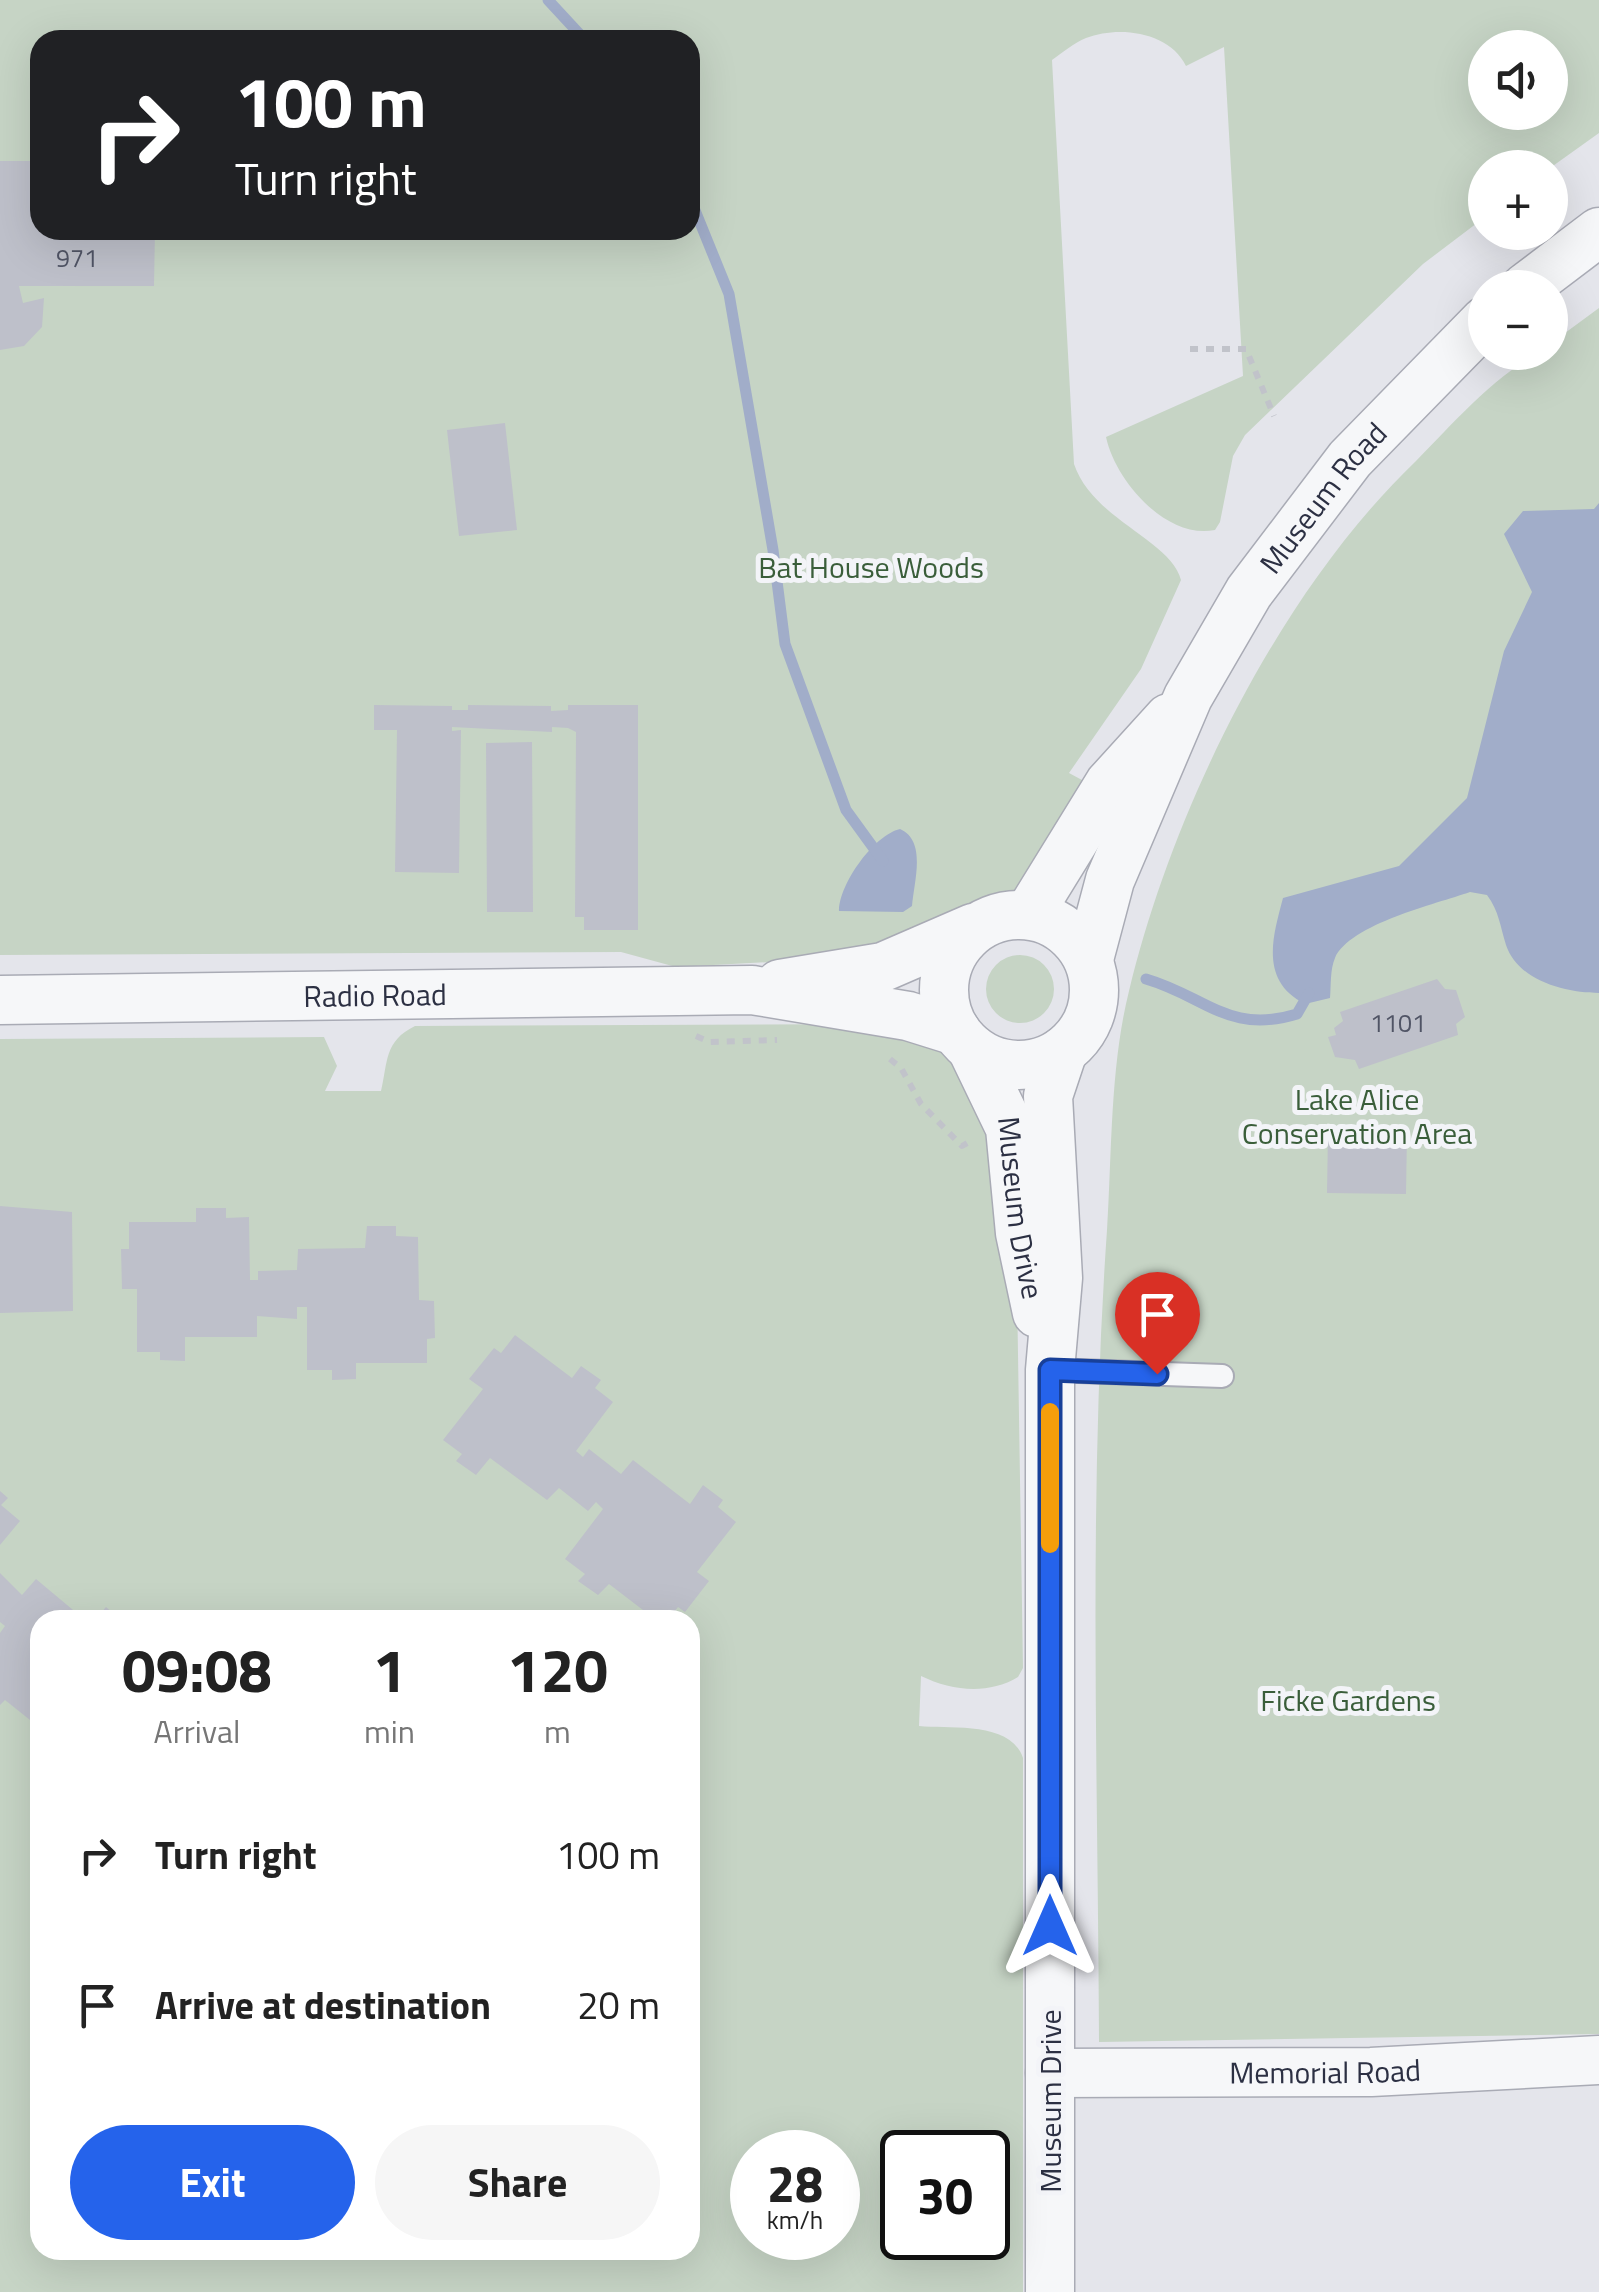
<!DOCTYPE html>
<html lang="en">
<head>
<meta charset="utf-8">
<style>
  body { margin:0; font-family:"Titillium Web",sans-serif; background:#f6f6f6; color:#222; height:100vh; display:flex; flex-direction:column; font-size:38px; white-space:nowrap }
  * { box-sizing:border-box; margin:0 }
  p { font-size:32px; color:#767676 }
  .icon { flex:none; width:55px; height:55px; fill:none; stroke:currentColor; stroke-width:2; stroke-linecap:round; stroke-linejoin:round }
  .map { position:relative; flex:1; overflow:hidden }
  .drawer { position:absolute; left:30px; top:1610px; width:670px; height:650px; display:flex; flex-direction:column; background:#fff; border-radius:30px; box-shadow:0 10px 40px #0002 }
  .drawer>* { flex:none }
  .top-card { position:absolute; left:30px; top:30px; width:670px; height:210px; border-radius:30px; box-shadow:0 10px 40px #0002; background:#202124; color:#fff; overflow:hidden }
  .controls { position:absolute; left:1468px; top:30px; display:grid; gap:20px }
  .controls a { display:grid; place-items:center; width:100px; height:100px; border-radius:50%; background:#fff; box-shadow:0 10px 40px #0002; font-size:50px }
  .speed { position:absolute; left:730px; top:2130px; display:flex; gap:20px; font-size:50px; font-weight:700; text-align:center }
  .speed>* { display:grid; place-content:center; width:130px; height:130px; border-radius:50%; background:#fff; box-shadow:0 10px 40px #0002; line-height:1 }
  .speed small { font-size:25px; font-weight:400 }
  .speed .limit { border:5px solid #111; border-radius:15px; background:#fff; color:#111 }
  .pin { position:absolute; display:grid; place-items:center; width:85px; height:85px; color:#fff; margin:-102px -42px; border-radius:50% 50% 50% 0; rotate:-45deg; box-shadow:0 0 10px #0007 }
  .pin .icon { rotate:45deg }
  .me { position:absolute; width:110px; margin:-55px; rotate:0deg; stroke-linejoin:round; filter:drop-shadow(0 0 8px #0008) }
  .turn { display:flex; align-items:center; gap:35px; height:210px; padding:0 40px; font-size:45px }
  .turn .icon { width:130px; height:130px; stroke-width:2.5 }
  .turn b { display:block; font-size:70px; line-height:85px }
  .eta { display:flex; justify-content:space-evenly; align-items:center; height:170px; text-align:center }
  .eta b { font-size:60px; font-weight:700; line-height:70px }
  .button { display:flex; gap:20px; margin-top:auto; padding:20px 40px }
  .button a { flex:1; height:115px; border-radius:60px; background:#2563eb; color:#fff; font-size:40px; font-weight:700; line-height:115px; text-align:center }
  .button a+a { background:#f6f6f6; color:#222 }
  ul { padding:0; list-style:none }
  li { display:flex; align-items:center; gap:30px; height:150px; padding:0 40px }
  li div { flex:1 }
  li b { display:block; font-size:38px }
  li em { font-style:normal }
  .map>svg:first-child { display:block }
</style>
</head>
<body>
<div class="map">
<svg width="1599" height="2292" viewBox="0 0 1599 2292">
  <rect width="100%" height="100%" fill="#e4e5eb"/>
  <path fill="#c6d4c5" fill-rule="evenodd" d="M 0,0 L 1599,0 L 1599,133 L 1550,168 L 1485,168 L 1485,217 L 1423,264 L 1245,435 L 1233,456 L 1220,522 L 1215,530 C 1166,540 1115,480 1106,437 L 1243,376 L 1224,47 L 1186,66 C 1170,32 1119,25 1086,38 C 1074,43 1062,53 1052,60 L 1074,464 C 1093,520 1171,540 1181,580 L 1141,669 L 1069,773 L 1095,787 L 1022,893 L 982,905 L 919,942 L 845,958 L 676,967 L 621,952 L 0,955 ZM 40,40 L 690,40 L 690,230 L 40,230 ZM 1485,48 L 1550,48 L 1550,112 L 1485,112 Z
    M 1599,308 L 1599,2034 L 1099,2042 C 1098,1772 1088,1500 1107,1230 C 1112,1152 1110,1067 1129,991 C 1173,808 1280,591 1416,461 C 1443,434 1514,353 1550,352 L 1550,344 Z
    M986 989a34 34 0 1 1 68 0a34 34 0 1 1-68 0Z
    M 900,1024 L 946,1044 L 987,1101 L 1017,1291 L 1023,1668 L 1018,1677 C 988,1695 952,1691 921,1676 L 919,1726 C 950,1729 1011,1721 1023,1758 L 1023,2292 L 0,2292 L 0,1039 L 324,1037 L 337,1066 L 325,1091 L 381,1091 C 388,1062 384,1041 415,1026 ZM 40,1620 L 690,1620 L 690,2250 L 40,2250 ZM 752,2152 L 838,2152 L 838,2238 L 752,2238 ZM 902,2152 L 988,2152 L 988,2238 L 902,2238 Z"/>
  <path fill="#a1adc9" d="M 1599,503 L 1599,993 C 1566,993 1518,981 1506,945 C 1500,926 1499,911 1487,895 L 1470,892 C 1436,904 1350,924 1335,958 C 1330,969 1331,986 1330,998 L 1305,1004 C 1260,981 1272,939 1283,898 L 1399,866 L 1467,798 L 1504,651 L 1532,592 L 1504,534 L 1523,511 L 1594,509 Z
    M 900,829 C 927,841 914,881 912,906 L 903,912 L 839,911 C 839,884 874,835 900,829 Z"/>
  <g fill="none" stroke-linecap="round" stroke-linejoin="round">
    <path stroke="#a1adc9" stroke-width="11" d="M 548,0 L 585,40
      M 690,198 L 729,294 L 773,550 L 785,644 L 846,810 L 883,861
      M 1146,979 C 1205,996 1229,1035 1297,1014 L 1309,993"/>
  </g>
  <path fill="#bec0ca" d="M 0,161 L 40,161 L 40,230 L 155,230 L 154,286 L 19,286 L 23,303 L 44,298 L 42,327 L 24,346 L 0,350 Z
    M 505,423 L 517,530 L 459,536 L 447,430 Z
    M 374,705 L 452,706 L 452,710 L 468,710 L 468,705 L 551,706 L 551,711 L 568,710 L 568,705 L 638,705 L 638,930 L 584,930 L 584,917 L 575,917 L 576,732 L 568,728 L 552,727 L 552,732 L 452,727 L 452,731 L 461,730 L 459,873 L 395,872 L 397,730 L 374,730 Z
    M 532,742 L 533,912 L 487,912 L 486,743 Z
    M 1437,979 L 1445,989 L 1456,990 L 1465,1017 L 1456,1024 L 1458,1035 L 1359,1069 L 1355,1060 L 1335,1057 L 1328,1037 L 1336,1035 L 1334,1028 L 1343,1021 L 1340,1012 Z
    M 1328,1132 L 1407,1133 L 1406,1194 L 1327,1193 Z
    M 0,1206 L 72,1212 L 73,1311 L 0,1313 Z
    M 196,1208 L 226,1208 L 226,1218 L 249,1217 L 250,1280 L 258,1280 L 258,1271 L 297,1270 L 298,1249 L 365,1248 L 367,1226 L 396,1226 L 396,1236 L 418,1237 L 419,1300 L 434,1301 L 435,1338 L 427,1339 L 427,1363 L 356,1363 L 356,1379 L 332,1380 L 332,1370 L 307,1370 L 307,1307 L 297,1307 L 297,1319 L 257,1316 L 257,1337 L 185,1337 L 185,1361 L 160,1360 L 160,1352 L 137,1352 L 137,1289 L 122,1289 L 121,1249 L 129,1249 L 129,1222 L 196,1222 Z
    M 515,1335 L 572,1378 L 581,1366 L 601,1380 L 595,1388 L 613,1402 L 576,1451 L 583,1457 L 589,1449 L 621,1474 L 633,1460 L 690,1504 L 703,1485 L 723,1500 L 718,1507 L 736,1522 L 697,1572 L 709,1581 L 685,1612 L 678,1607 L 668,1620 L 656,1620 L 609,1584 L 598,1595 L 578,1581 L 585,1574 L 565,1559 L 603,1509 L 596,1502 L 588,1511 L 559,1488 L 547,1500 L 490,1458 L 476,1475 L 456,1461 L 462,1454 L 443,1440 L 483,1389 L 469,1379 L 494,1348 L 501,1353 Z
    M 0,1491 L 8,1498 L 1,1505 L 20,1521 L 0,1545 Z
    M 0,1573 L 22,1595 L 36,1579 L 85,1620 L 40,1620 L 40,1728 L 5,1700 L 0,1705 L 0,1633 L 5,1626 L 0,1622 Z
    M 106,1607 L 121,1620 L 95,1620 Z"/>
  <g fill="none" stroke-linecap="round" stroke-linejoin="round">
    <defs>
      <path id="lane" d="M 1050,1370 L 1222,1376"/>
      <g id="street">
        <path d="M 1525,288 L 1599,232"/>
        <path d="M 1029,914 L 1109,784 L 1169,718"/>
        <circle cx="1019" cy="990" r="75"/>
        <path id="s1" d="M 1089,959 L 1110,880 L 1188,697 L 1249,592 L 1350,459 L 1485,321"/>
        <path d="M 780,984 L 883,967 L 973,928"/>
        <path id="s2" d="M 0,1000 L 752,990 L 908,1016 L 956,1031"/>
        <path id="s3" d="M 972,1049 L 1010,1128 L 1020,1233 L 1037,1313"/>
        <path id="s4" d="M 1050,2073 L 1371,2072 L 1599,2060"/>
        <path d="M 1050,2292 L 1050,1370 L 1058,1278 L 1048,1096 L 1063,1051"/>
      </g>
    </defs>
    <use href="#lane" stroke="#a9abb5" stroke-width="26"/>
    <use href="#street" stroke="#a9abb5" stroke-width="51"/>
    <path stroke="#c1c3ca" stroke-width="6" stroke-dasharray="8 8" stroke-linecap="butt" d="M 1190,349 L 1246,349 L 1274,416
      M 696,1036 L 710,1042 L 777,1040
      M 890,1059 L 901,1068 L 921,1104 L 962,1146 L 969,1142"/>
    <use href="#lane" stroke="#f6f7f9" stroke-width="22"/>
    <use href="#street" stroke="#f6f7f9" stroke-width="48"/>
  </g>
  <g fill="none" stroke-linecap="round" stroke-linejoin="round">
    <defs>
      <path id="route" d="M 1050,1926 L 1050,1370 L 1157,1374"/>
    </defs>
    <use href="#route" stroke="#184099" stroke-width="25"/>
    <use href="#route" stroke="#2563eb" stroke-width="18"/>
    <path stroke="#f59e0b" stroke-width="18" d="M 1050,1412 L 1050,1544"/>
  </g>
  <g text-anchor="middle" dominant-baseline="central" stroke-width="10" stroke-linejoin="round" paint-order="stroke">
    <g font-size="25" fill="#505465">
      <text x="77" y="258">971</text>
      <text x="1398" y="1023">1101</text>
    </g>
    <g font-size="30" fill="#2c3043" stroke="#f3f4f8">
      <text stroke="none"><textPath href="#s1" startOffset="522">Museum Road</textPath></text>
      <text stroke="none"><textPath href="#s2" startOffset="375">Radio Road</textPath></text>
      <text stroke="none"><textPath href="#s3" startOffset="168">Museum Drive</textPath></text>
      <text stroke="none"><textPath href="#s4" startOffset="275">Memorial Road</textPath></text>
      <text transform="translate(1050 2101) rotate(-90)">Museum Drive</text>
    </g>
    <g font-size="30" fill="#3a5e3a" stroke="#f3f4f8">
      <text x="871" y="567">Bat House Woods</text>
      <text x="1357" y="1099">Lake Alice<tspan x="1357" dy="34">Conservation Area</tspan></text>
      <text x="1348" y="1700">Ficke Gardens</text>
    </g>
  </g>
</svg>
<div class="controls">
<a><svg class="icon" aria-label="sound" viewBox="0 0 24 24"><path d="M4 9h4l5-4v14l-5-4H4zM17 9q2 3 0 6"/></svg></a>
<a>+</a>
<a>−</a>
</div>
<div class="speed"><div>28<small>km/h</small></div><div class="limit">30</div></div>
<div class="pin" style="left:1157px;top:1374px;background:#d93025"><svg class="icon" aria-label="arrive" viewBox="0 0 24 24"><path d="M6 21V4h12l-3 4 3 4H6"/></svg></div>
<svg class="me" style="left:1050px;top:1926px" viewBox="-20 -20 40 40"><path d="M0-17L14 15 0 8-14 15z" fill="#2563eb" stroke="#fff" stroke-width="4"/></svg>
<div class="top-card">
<div class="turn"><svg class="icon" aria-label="right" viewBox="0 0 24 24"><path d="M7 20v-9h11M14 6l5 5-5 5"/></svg><div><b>100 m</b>Turn right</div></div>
</div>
<section class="drawer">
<div class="eta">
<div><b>09:08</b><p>Arrival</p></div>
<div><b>1</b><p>min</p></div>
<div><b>120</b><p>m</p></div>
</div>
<ul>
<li><svg class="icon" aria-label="right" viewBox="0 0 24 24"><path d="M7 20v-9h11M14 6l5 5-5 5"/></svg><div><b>Turn right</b></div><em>100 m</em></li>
<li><svg class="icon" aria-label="arrive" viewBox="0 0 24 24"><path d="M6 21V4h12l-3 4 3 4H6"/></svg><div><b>Arrive at destination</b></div><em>20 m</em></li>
</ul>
<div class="button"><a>Exit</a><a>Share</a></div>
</section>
</div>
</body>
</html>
